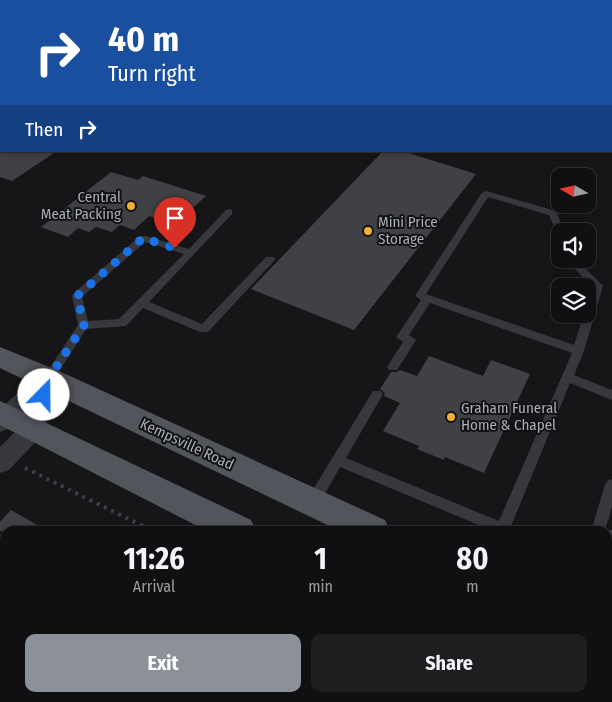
<!DOCTYPE html>
<html lang="en">
<head>
<meta charset="utf-8">
<style>
  body { margin:0; font-family:"Fira Sans Condensed",sans-serif; background:#1e1e20; color:#f1f3f6; height:100vh; display:flex; flex-direction:column; font-size:19px; white-space:nowrap }
  * { box-sizing:border-box; margin:0 }
  p { font-size:16px; color:#9c9d9f }
  .icon { flex:none; width:28px; height:28px; fill:none; stroke:currentColor; stroke-width:2; stroke-linecap:round; stroke-linejoin:round }
  .map { position:relative; flex:1; overflow:hidden }
  .sheet { position:absolute; left:0px; top:526px; width:612px; height:176px; display:flex; flex-direction:column; background:#101012; border-radius:15px 15px 0 0; box-shadow:0 2px 8px #0003,0 0 0 1px #303032 }
  .sheet>* { flex:none }
  .banner { position:absolute; left:0px; top:0px; width:612px; height:152px; box-shadow:0 2px 8px #0003,0 0 0 1px #303032; background:#1a4fa0; color:#fff; overflow:hidden }
  .needle { width:32px; rotate:279deg }
  .controls { position:absolute; left:551px; top:168px; display:grid; gap:10px }
  .controls a { display:grid; place-items:center; width:45px; height:45px; border-radius:10px; background:#101012; box-shadow:0 2px 8px #0003,0 0 0 1px #303032; font-size:25px }
  .pin { position:absolute; display:grid; place-items:center; width:42px; height:42px; color:#fff; margin:-51px -21px; border-radius:50% 50% 50% 0; rotate:-45deg; box-shadow:0 0 5px #0007 }
  .pin .icon { rotate:45deg }
  .me { position:absolute; width:55px; margin:-28px; rotate:22deg; stroke-linejoin:round; filter:drop-shadow(0 0 4px #0008) }
  .turn { display:flex; align-items:center; gap:18px; height:105px; padding:0 25px; font-size:22px }
  .turn .icon { width:65px; height:65px; stroke-width:2.5 }
  .turn b { display:block; font-size:35px; line-height:42px }
  .then { display:flex; align-items:center; height:48px; padding:0 25px; background:#0003; gap:10px; font-size:19px }
  .eta { display:flex; justify-content:space-evenly; align-items:center; height:85px; text-align:center }
  .eta b { font-size:30px; font-weight:700; line-height:35px }
  .action { display:flex; gap:10px; margin-top:auto; padding:10px 25px }
  .action a { flex:1; height:58px; border-radius:10px; background:#8c9099; color:#fff; font-size:20px; font-weight:700; line-height:58px; text-align:center }
  .action a+a { background:#1e1e20; color:#f1f3f6 }
  .map>svg:first-child { display:block }
</style>
</head>
<body>
<div class="map">
<svg width="612" height="702" viewBox="0 0 612 702">
  <rect width="100%" height="100%" fill="#161618"/>
  <g fill="none" stroke-linecap="round" stroke-linejoin="round">
    <path fill="#2c353c" fill-rule="evenodd" d="M 611,100 L 612,100 L 612,102 L 611,102 Z"/>
  </g>
  <path fill="#404145" d="M 0,151 L 57,151 L 12,181 L 0,177 Z
    M 383,151 L 402,151 L 476,174 L 354,330 L 251,289 Z
    M 111,172 L 138,180 L 143,176 L 206,196 L 175,224 L 149,216 L 134,230 L 120,225 L 112,232 L 96,227 L 89,232 L 78,228 L 68,237 L 41,227 Z
    M 429,356 L 483,376 L 491,360 L 530,374 L 484,473 L 445,457 L 444,460 L 417,449 L 419,446 L 383,431 L 400,403 L 384,396 L 385,393 L 380,389 L 391,372 L 397,372 L 400,370 L 417,376 Z
    M 11,510 L 48,531 L 0,531 L 0,522 Z"/>
  <g fill="none" stroke-linecap="round" stroke-linejoin="round">
    <path stroke="#3d3f44" stroke-width="4" stroke-dasharray="3 5" stroke-linecap="butt" d="M 25,468 L 153,531
      M 452,698 L 460,702"/>
    <path fill="#37383d" fill-rule="evenodd" d="M 0,6 L 1,6 L 1,10 L 0,10 Z
      M 486,191 L 556,211 L 564,231 L 560,231 L 560,235 L 557,234 L 549,215 L 488,197 L 426,294 L 574,345 L 584,314 L 588,314 L 588,303 L 593,287 L 565,259 L 576,259 L 603,286 L 584,351 L 574,375 L 612,390 L 612,400 L 570,383 L 509,531 L 493,531 L 340,467 L 318,506 L 313,508 L 308,506 L 306,502 L 308,498 L 373,391 L 381,391 L 383,394 L 346,458 L 499,521 L 572,353 L 430,303 L 409,335 L 416,340 L 397,370 L 389,370 L 387,367 L 403,342 L 396,337 L 421,300 L 415,296 L 481,194 Z
      M 229,209 L 232,210 L 232,214 L 149,302 L 202,324 L 266,257 L 274,257 L 275,259 L 274,261 L 208,332 L 200,332 L 143,308 L 126,326 L 86,329 L 53,381 L 45,381 L 43,378 L 45,375 L 78,325 L 72,296 L 73,294 L 140,236 L 146,236 L 189,249 L 226,210 ZM 145,242 L 184,254 L 119,319 L 88,321 L 82,297 Z
      M 612,479 L 612,507 L 605,530 L 612,530 L 612,543 L 608,542 L 608,531 L 591,531 L 605,485 L 607,481 Z"/>
    <path fill="#37383d" fill-rule="evenodd" d="M 575,0 L 587,0 L 588,1 L 576,1 Z
      M 611,24 L 612,24 L 612,33 L 611,33 Z
      M 49,370 L 57,372 L 60,378 L 45,429 L 41,436 L 9,470 L 0,473 L 0,447 L 23,424 L 27,412 L 8,429 L 0,432 L 0,409 L 41,372 Z
      M 31,698 L 64,698 L 63,702 L 30,702 Z"/>
    <path fill="#53555c" fill-rule="evenodd" d="M 0,347 L 59,371 L 385,520 L 390,531 L 340,531 L 0,368 Z
      M 0,401 L 251,520 L 256,531 L 207,531 L 0,425 Z
      M 608,621 L 612,623 L 612,661 L 608,659 Z
      M 545,698 L 592,698 L 594,702 L 547,702 Z"/>
  </g>
  <g fill="none" stroke-linecap="round" stroke-linejoin="round">
    <path stroke="#1a73e8" stroke-width="9" stroke-dasharray="0 16.2" d="M 44,395 L 49,378 L 84,325 L 77,296 L 143,238 L 175,248"/>
  </g>
  <g fill="#f2b134" stroke="#111113" stroke-width="2">
    <circle cx="131" cy="206" r="5"/>
    <circle cx="368" cy="231" r="5"/>
    <circle cx="451" cy="417" r="5"/>
  </g>
  <g text-anchor="middle" dominant-baseline="central" stroke-width="4" stroke-linejoin="round" paint-order="stroke">
    <g font-size="15" fill="#a8adb8" stroke="#111113" text-anchor="start">
      <text x="121" y="197" text-anchor="end">Central<tspan x="121" dy="17">Meat Packing</tspan></text>
      <text x="378" y="222">Mini Price<tspan x="378" dy="17">Storage</tspan></text>
      <text x="461" y="408">Graham Funeral<tspan x="461" dy="17">Home &amp; Chapel</tspan></text>
    </g>
    <g font-size="15" fill="#a8adb8" stroke="#111113">
      <text transform="translate(187 444) rotate(25)">Kempsville Road</text>
    </g>
  </g>
</svg>
<div class="controls">
<a><svg class="needle" viewBox="-14 -14 28 28"><path d="M0-13l5 13h-10z" fill="#e53935"/><path d="M0 13l5-13h-10z" fill="#9c9d9f"/></svg></a>
<a><svg class="icon" aria-label="sound" viewBox="0 0 24 24"><path d="M4 9h4l5-4v14l-5-4H4zM17 9q2 3 0 6"/></svg></a>
<a><svg class="icon" aria-label="layers" viewBox="0 0 24 24"><path d="M12 4l9 5-9 5-9-5zM3 14l9 5 9-5"/></svg></a>
</div>
<div class="pin" style="left:175px;top:248px;background:#d93025"><svg class="icon" aria-label="arrive" viewBox="0 0 24 24"><path d="M6 21V4h12l-3 4 3 4H6"/></svg></div>
<svg class="me" style="left:44px;top:395px" viewBox="-20 -20 40 40"><circle r="19" fill="#fff"/><path d="M0-13L10 11 0 6-10 11z" fill="#1a73e8"/></svg>
<div class="banner">
<div class="turn"><svg class="icon" aria-label="right" viewBox="0 0 24 24"><path d="M7 20v-9h11M14 6l5 5-5 5"/></svg><div><b>40 m</b>Turn right</div></div>
<div class="then">Then<svg class="icon" aria-label="right" viewBox="0 0 24 24"><path d="M7 20v-9h11M14 6l5 5-5 5"/></svg></div>
</div>
<section class="sheet">
<div class="eta">
<div><b>11:26</b><p>Arrival</p></div>
<div><b>1</b><p>min</p></div>
<div><b>80</b><p>m</p></div>
</div>
<div class="action"><a>Exit</a><a>Share</a></div>
</section>
</div>
</body>
</html>
